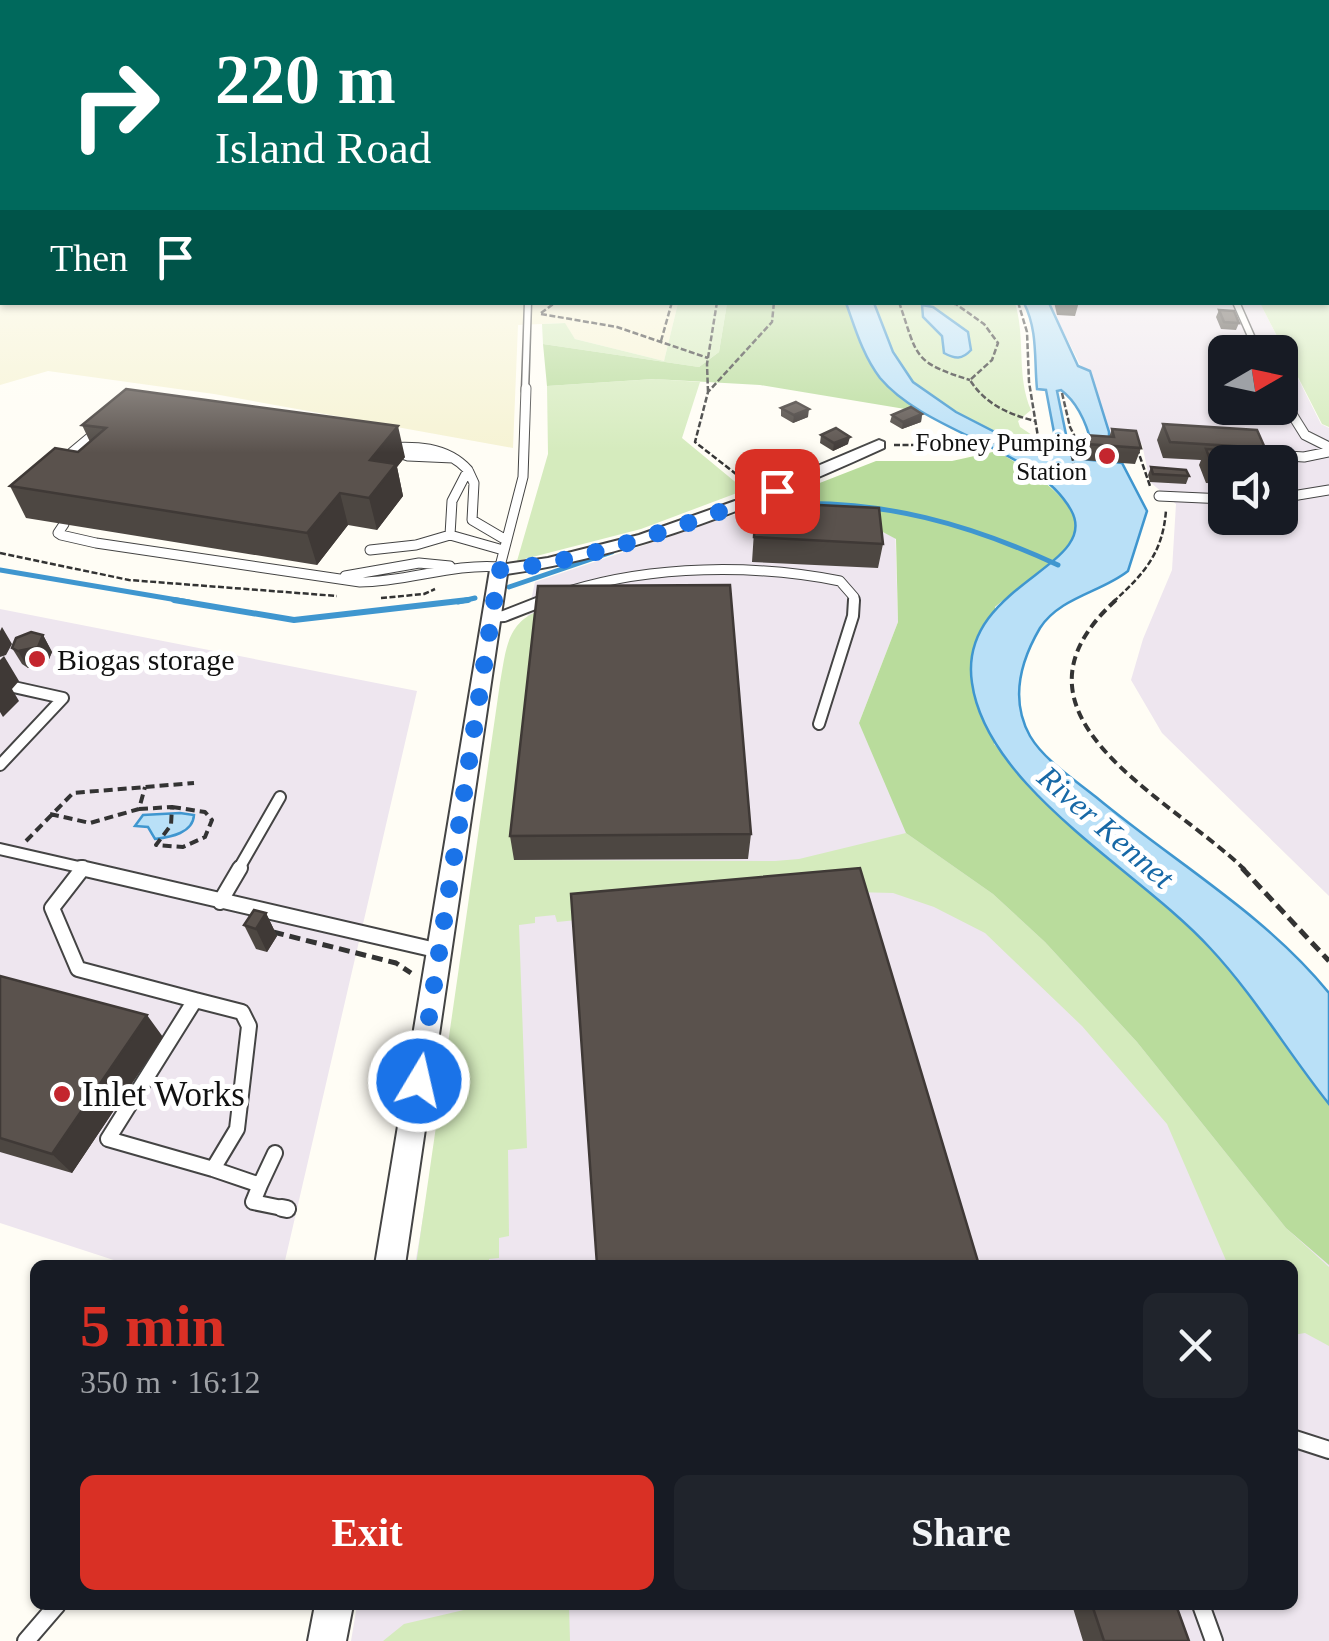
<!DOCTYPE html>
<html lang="en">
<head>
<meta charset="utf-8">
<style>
  body { margin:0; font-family:"Times New Roman",serif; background:#20242c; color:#f1f3f6; height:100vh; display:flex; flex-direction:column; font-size:38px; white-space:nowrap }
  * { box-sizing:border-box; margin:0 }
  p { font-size:32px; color:#9ea1a6 }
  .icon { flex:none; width:55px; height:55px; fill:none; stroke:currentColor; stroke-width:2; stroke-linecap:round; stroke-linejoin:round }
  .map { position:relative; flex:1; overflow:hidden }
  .drawer { position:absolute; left:30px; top:1260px; width:1268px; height:350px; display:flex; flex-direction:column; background:#171b24; border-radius:15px; box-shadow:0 2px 8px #0004 }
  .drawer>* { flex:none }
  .banner { position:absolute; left:0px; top:0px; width:1330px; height:305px; box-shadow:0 2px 8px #0004; background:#00695c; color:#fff; overflow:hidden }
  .needle { width:65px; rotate:81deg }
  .tools { position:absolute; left:1208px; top:335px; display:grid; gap:20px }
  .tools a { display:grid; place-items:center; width:90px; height:90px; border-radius:15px; background:#171b24; box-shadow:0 2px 8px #0004; font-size:50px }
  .pin { position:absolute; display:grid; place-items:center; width:85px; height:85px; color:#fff; margin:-42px; border-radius:20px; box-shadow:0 5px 15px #0006 }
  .me { position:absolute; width:110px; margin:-55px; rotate:9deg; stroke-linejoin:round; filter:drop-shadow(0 0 8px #0008) }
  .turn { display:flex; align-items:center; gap:35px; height:210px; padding:0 50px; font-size:45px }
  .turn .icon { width:130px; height:130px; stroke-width:2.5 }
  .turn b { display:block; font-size:70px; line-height:85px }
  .then { display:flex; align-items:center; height:95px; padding:0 50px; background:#0003; gap:20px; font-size:38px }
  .round { display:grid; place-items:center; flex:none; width:105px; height:105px; border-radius:15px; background:#20242c }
  .headline { display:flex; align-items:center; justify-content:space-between; height:170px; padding:0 50px }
  h1 { font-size:60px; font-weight:700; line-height:75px; color:#d93025 }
  .primary-button { display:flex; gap:20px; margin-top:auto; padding:20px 50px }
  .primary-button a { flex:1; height:115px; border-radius:15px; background:#d93025; color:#fff; font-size:40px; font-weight:700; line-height:115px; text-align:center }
  .primary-button a+a { background:#20242c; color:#f1f3f6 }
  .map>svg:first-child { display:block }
</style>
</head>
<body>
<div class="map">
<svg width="1329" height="1641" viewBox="0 0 1329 1641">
  <rect width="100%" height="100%" fill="#fffdf5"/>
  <path fill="#eee6ef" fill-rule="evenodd" d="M 1049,303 L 1260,303 L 1321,424 L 1329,428 L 1329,896 L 1162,733 L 1131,680 L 1143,639 L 1172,570 L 1176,504 L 1150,482 L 1142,444 L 1111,441 L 1100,404 ZM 1225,352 L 1280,352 L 1280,408 L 1225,408 ZM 1225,462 L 1280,462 L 1280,518 L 1225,518 Z
    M 733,515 L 895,522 L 898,622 L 859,723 L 1329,1172 L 1329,1641 L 351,1641 L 357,1605 L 1292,1605 L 1292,1265 L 415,1265 L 513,683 L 535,582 Z
    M 0,609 L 417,691 L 284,1265 L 129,1265 L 0,1223 Z"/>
  <path fill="#f6f3d4" d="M 0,223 L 2,302 L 678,303 L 664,361 L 575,339 L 564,323 L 518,325 L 513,448 L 214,394 L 48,371 L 0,385 Z"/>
  <path fill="#d5ebbd" d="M 1329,223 L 1329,427 L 1322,424 L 1260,303 L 1328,302 Z
    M 678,303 L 727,303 L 719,352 L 699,367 L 543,344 L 542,324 L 565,323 L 575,339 L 664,361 Z
    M 874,303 L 1015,303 C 1026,338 1016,375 1031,410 L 1018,421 L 1020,427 L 1044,443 L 1028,449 L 1020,447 L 956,412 L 913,382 L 893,352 Z
    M 655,379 L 700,382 L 682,438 L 745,490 L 641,529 L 517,561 L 548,454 L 547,386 Z
    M 541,610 L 514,860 L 775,861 L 799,859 L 906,833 L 993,894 L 1045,942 L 1137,1042 L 1286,1228 L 1329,1267 L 1329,1346 L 1305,1333 L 1293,1335 L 1292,1265 L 1228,1265 L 1167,1124 L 1082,1026 L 985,933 L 934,907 L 893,893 L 854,892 L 557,922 L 555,915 L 535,917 L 535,923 L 519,925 L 527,1148 L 508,1150 L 509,1236 L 499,1238 L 499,1258 L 489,1259 L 489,1265 L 416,1265 L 500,683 C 506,651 506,622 541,610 Z
    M 485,1605 L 569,1605 L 570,1641 L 383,1641 L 404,1624 Z"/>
  <path fill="#b9dc9c" d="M 727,303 L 846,303 L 880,377 L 923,412 L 760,385 L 654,379 L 547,386 L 543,344 L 699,367 L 719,352 Z
    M 997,451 C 1021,466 1096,507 1073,544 C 1059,566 1016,588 995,607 L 994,744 L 1048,806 L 1156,894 L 1209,947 L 1252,997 L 1329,1104 L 1329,1265 L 1286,1228 L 1137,1042 L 1045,942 L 993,894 L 906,833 L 859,723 L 898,622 L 896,539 L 881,531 L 752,524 L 745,512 L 876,461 L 952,461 Z"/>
  <path fill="#b9e0f7" stroke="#3f96cf" stroke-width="2.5" fill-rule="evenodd" d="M 846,303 L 874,303 L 893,352 L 913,382 L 956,412 L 1028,449 L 1056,443 L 1046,390 L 1037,389 C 1034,359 1038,331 1024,303 L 1049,303 L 1078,366 L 1090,371 L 1109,432 L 1109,440 L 1082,459 L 1122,463 L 1147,511 L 1128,571 C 1102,592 1060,597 1040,628 C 1020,662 1010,700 1030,736 C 1044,760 1075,780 1096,797 C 1174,862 1265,914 1329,993 L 1329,1104 C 1288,1053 1255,996 1210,948 C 1140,871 987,789 972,683 C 957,584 1103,567 1071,510 C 1036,448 927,434 880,378 C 863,356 855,328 846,303 ZM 1061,390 C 1077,402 1087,425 1092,445 L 1068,444 L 1057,391 Z
    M 922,305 L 933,307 L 968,332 L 971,350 C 962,360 955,359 944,353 L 942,336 L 923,317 Z
    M 180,813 L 194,815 C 193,833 171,837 155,839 L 148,827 L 135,826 L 143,815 Z"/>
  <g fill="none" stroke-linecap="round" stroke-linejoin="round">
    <path stroke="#3f96cf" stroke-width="5" d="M 786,504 C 884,500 969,524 1058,565
      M 0,570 L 189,602
      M 509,587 L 612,552
      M 458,602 L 475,598"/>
    <path stroke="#3f96cf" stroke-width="6" d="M 174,600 L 294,620 L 468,600"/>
    <defs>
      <path id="service-far4" d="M 1236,302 L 1258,352
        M 525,391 L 528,302"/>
      <path id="service-far3" d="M 1280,395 L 1305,435 L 1329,447
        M 1272,455 L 1304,457 L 1329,452
        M 453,458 L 408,456 L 385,448 C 415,446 446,446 468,470
        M 63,460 L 99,430
        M 1159,496 L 1225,499
        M 1280,498 L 1329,490
        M 64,524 L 58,533 L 61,535 L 96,543 L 360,582 C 408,582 452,563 500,567
        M 370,550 L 416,545 L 450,535
        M 503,550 L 450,535 L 452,501 L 468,470 L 474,483 L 472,520 L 506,540
        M 499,570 L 523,477 L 526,388
        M 345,576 L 419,563 L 450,566
        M 569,591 C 653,565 754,564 840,581 L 854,597 L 854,602
        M 539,602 L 547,599"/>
      <path id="service-far2" d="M 490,617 L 504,616 L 545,600
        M 0,684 L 63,698
        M 819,724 L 853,616 L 854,600
        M 0,765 L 63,698
        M 0,849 L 92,870
        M 238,870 L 280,797"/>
      <path id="service-far1" d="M 81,868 L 440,951
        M 83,868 L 52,908 L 78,969 L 195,1000
        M 220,902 L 240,868
        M 195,1000 L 242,1012 L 249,1026 L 237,1129 L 213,1169 L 108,1139 Z
        M 213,1169 L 260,1185 L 275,1153
        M 260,1185 L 253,1202 L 287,1209"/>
      <path id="service" d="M 282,1208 L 287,1209
        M 1292,1438 L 1329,1450
        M 1201,1605 L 1214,1641
        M 26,1641 L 57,1605"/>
      <path id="minor" d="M 879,440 L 884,442 L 884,448 C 763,503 641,554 507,574 L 405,1265 L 375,1265 L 490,570 L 499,565 L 548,558 L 639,535 L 735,501 Z
        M 315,1605 L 353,1605 L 346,1641 L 308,1641 Z"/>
    </defs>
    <use href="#service-far4" stroke="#444" stroke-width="9"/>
    <use href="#service-far3" stroke="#444" stroke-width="11"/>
    <use href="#service-far2" stroke="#444" stroke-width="14"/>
    <use href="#service-far1" stroke="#444" stroke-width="18"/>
    <use href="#service" stroke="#444" stroke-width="20"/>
    <use href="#minor" stroke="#444" stroke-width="4"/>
    <path stroke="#333" stroke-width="2.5" stroke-dasharray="6 2.5" stroke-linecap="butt" d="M 899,302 C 918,357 912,362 970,380
      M 953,302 L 984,324 L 998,343 L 992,360 L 970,380 C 985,404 1008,414 1035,421
      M 1018,302 L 1027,332 L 1029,382 L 1038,437 L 1084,441
      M 954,304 L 969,302
      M 541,313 L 556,302
      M 541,314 L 617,327 L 708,358
      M 661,341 L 672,302
      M 708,392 L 707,364 L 717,302
      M 1062,393 L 1070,427 L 1081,449
      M 894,445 L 977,445 L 1038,437
      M 1137,448 L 1150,486
      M 1075,469 L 1069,444 L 1079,445
      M 750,485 L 695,442 L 708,392 L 772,322 L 774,302
      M 0,553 L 129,580 L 337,596
      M 381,598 L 424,594 L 435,589
      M 1113,602 C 1144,574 1163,553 1166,510"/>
    <path stroke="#333" stroke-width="4" stroke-dasharray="9 5" stroke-linecap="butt" d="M 1116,600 C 989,715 1168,795 1245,870
      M 172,807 L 205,812 L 212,820 L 205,837 L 183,847 L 156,845 L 171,825 Z
      M 139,809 L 172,807
      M 50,814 L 90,823 L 139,809 L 145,787
      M 26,841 L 73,793 L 194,783"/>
    <path stroke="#333" stroke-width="5" stroke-dasharray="11 6" stroke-linecap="butt" d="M 1242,868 L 1329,961
      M 273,932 L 396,963 L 411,973"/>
    <use href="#service-far4" stroke="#fff" stroke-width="6"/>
    <use href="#service-far3" stroke="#fff" stroke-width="9"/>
    <use href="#service-far2" stroke="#fff" stroke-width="10"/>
    <use href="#service-far1" stroke="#fff" stroke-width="14"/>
    <use href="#service" stroke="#fff" stroke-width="16"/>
    <use href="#minor" fill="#fff" fill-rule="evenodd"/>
  </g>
  <path fill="#4d4742" d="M 1054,302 L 1079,302 L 1075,316 L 1057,315 Z
    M 1219,310 L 1239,323 L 1236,330 L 1221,329 L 1216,317 Z
    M 781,408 L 808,417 L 793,423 L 781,416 Z
    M 922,414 L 921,422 L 902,429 L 890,422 L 892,415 Z
    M 1163,424 L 1257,430 L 1265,448 L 1263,453 L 1278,454 L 1286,472 L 1280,485 L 1280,462 L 1225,462 L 1225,484 L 1206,483 L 1199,465 L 1201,460 L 1163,458 L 1157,440 Z
    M 82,425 L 405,457 L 397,467 L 403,496 L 377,530 L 348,525 L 317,565 L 26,518 L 10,486 L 78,452 L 90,442 Z
    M 1112,429 L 1141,448 L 1135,464 L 1082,460 L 1080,451 L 1085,435 L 1109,437 Z
    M 821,435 L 848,444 L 833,451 L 820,443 Z
    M 1151,467 L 1189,476 L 1186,484 L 1150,482 L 1148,475 Z
    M 756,502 L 883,544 L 878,568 L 752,562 Z
    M 43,635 L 52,652 L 47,664 L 28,668 L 22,664 L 12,648 Z
    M 751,834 L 748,859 L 514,860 L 510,836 Z
    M 266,913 L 277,936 L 267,952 L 256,949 L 244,925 Z
    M 0,976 L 163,1037 L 72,1173 L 0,1152 Z
    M 1082,1605 L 1176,1605 L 1189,1641 L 1083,1641 L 1073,1608 Z"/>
  <path fill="#3f3936" d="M 809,409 L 808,417 L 793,423 L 794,415 Z
    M 922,414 L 921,422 L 902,429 L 903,422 Z
    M 398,426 L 405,457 L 397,467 L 403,496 L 377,530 L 369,498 L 370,460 Z
    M 850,437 L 848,444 L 833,451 L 834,443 Z
    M 340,493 L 348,525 L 317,565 L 307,533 Z
    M 2,627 L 12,644 L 6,655 L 0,657 L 0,631 Z
    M 43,635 L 52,652 L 47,664 L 28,668 L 18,651 Z
    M 4,656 L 19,681 L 12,689 L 19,701 L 3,717 L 0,712 L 0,660 Z
    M 266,913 L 277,936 L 267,952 L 256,929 Z
    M 147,1015 L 163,1037 L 72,1173 L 52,1154 Z"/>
  <path fill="#5a524d" stroke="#3f3936" stroke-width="2.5" d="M 1219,310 L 1234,311 L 1239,323 L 1224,322 Z
    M 126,389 L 398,426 L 370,460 L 396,464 L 369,498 L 340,493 L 307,533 L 10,486 L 55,448 L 78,452 L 106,428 L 82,425 Z
    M 796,402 L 809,409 L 794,415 L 781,408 Z
    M 911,407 L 922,414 L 903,422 L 892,415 Z
    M 1163,424 L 1257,430 L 1265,448 L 1170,442 Z
    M 836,428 L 850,437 L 834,443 L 821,435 Z
    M 1112,429 L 1136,431 L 1141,448 L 1087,444 L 1085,435 L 1114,437 Z
    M 1206,449 L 1278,454 L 1286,472 L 1280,472 L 1280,462 L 1225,462 L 1225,468 L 1213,467 Z
    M 1151,467 L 1186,470 L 1189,476 L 1153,474 Z
    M 756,502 L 879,508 L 883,544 L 754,537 Z
    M 730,585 L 751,834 L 510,836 L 538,586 Z
    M 31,632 L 43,635 L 38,647 L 18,651 L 12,648 L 16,638 Z
    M 860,868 L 979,1265 L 597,1265 L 571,894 Z
    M 254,910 L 266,913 L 256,929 L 244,925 Z
    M 0,976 L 147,1015 L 52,1154 L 0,1138 Z
    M 1092,1605 L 1176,1605 L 1189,1641 L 1104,1641 Z"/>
  <linearGradient id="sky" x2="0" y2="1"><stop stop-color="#95c6ee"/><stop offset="0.49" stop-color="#fffefa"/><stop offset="1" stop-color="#fffefa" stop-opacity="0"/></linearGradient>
  <rect width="1329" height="453" fill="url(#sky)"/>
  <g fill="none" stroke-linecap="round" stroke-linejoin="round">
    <path stroke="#1a73e8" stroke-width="18" stroke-dasharray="0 32.4" d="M 419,1081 L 499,570 C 594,561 687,523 777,491"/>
  </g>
  <g fill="#c4262e" stroke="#fff" stroke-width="4">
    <circle cx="1107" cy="456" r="10"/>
    <circle cx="37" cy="659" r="10"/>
    <circle cx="62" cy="1094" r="10"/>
  </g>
  <g text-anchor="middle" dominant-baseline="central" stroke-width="10" stroke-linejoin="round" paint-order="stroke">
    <g font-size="25" fill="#111" stroke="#fff" text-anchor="end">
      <text x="1087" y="442">Fobney Pumping<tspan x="1087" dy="29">Station</tspan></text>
    </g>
    <g font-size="30" fill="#111" stroke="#fff" text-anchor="start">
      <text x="57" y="659">Biogas storage</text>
    </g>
    <g font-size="32" font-style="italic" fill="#1768a6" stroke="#fff">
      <text transform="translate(1106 827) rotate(41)">River Kennet</text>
    </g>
    <g font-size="35" fill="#111" stroke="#fff" text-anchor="start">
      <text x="82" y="1094">Inlet Works</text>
    </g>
  </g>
</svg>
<div class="tools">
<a><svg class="needle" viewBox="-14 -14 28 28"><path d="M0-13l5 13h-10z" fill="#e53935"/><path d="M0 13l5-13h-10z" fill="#9ea1a6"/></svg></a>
<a><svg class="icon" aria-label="sound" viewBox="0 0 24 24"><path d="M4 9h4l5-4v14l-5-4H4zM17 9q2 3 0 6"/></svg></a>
</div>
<div class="pin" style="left:777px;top:491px;background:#d93025"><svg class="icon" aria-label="arrive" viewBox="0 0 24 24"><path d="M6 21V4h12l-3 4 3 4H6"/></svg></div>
<svg class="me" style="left:419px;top:1081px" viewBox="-20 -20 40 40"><circle r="17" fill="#1a73e8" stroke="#fff" stroke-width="3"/><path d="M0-11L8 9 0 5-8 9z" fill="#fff"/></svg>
<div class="banner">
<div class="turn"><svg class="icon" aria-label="right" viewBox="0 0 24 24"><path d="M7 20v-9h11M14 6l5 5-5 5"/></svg><div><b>220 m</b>Island Road</div></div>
<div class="then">Then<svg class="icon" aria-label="arrive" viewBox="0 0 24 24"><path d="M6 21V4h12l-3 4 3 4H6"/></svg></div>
</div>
<section class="drawer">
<div class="headline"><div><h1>5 min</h1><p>350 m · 16:12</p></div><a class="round"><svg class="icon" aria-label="close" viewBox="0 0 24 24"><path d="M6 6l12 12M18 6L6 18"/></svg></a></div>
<div class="primary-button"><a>Exit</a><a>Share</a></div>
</section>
</div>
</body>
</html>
